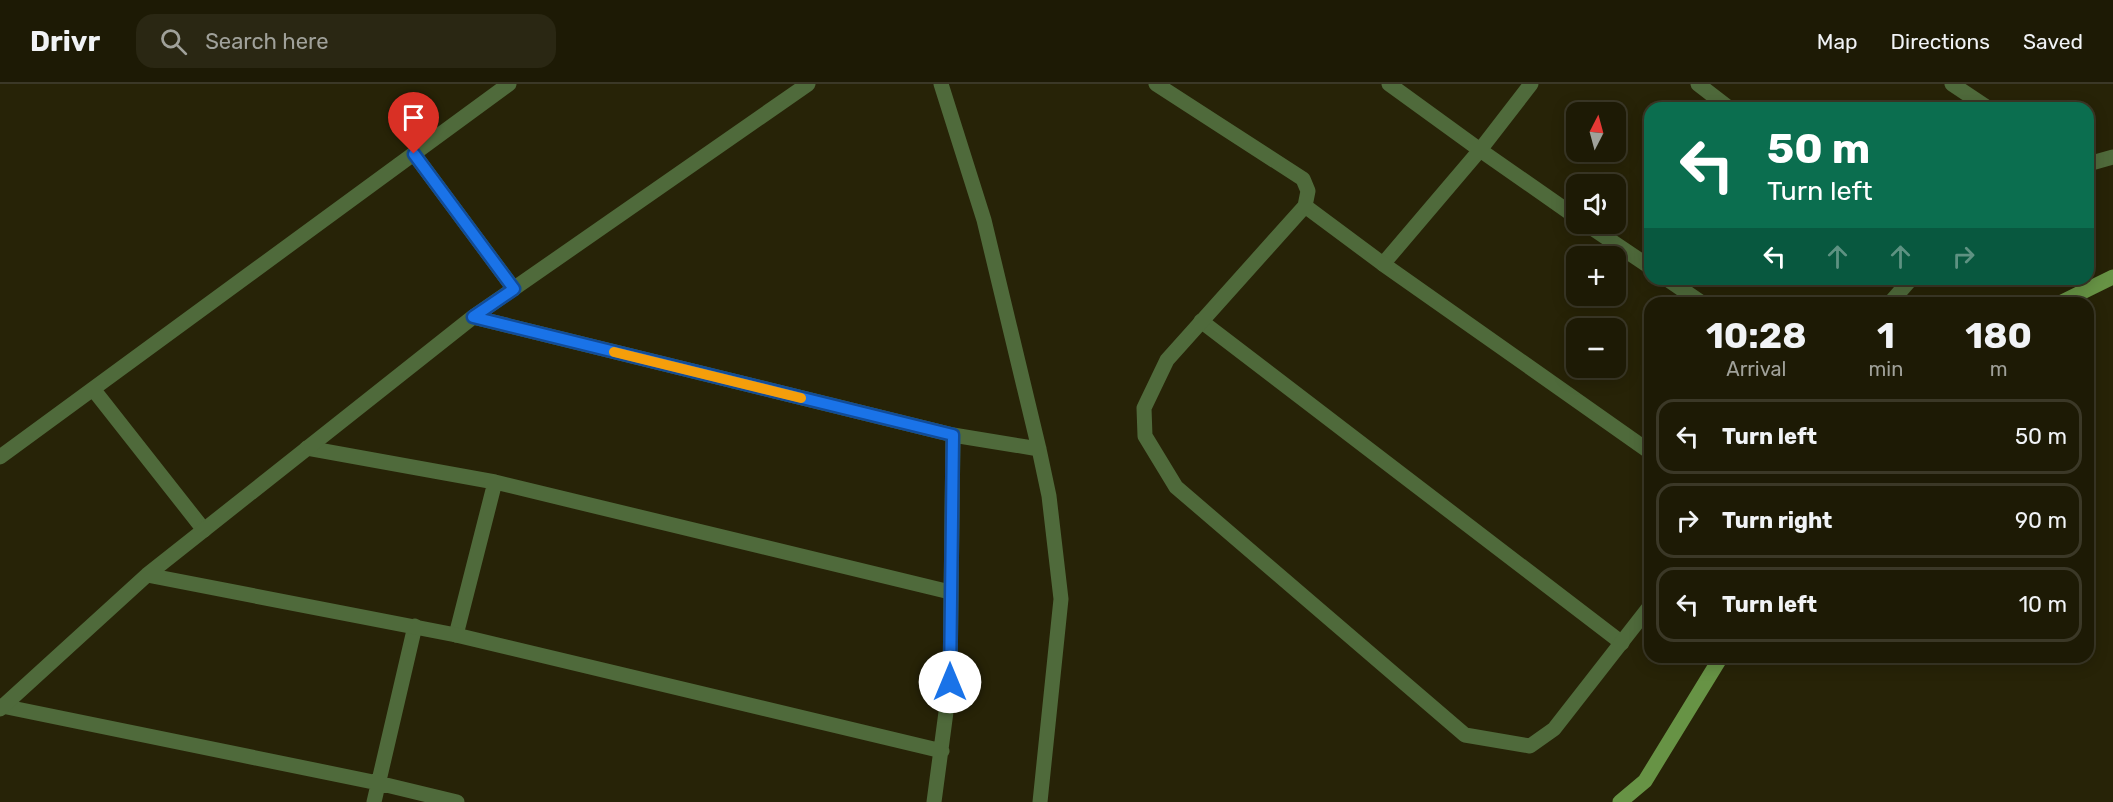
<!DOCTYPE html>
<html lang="en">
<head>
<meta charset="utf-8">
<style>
  body { margin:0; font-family:Rubik,sans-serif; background:#2a2713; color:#f1f3f6; height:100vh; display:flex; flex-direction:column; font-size:22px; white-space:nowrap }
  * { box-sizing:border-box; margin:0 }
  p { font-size:20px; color:#a0a19a }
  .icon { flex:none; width:33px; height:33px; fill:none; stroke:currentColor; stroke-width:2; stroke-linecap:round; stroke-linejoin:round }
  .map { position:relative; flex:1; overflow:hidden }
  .panel { position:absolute; left:1644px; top:213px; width:450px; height:366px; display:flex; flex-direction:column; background:#1d1a05; border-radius:18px; box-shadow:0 3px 15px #0003,0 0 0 2px #3b3827 }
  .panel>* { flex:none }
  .hud { position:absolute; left:1644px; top:18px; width:450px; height:183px; border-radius:18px; box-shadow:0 3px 15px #0003,0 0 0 2px #3b3827; background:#0b6e4f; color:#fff; overflow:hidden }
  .needle { width:39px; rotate:6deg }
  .tools { position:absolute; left:1566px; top:18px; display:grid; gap:12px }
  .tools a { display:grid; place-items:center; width:60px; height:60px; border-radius:12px; background:#1d1a05; box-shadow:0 3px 15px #0003,0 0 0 2px #3b3827; font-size:30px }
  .pin { position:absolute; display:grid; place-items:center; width:51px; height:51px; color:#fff; margin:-62px -26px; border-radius:50% 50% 50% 0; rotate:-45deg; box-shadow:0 0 6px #0007 }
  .pin .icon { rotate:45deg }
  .me { position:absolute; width:66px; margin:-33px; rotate:0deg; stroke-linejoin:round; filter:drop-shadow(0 0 4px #0008) }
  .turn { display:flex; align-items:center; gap:21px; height:126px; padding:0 24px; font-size:27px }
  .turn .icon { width:78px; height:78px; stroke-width:2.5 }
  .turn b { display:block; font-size:42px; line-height:51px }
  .lanes { display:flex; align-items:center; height:57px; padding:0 24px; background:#0003; justify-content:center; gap:30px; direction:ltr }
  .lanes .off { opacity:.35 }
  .eta { display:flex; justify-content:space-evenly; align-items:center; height:102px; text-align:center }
  .eta b { font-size:36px; font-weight:700; line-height:42px }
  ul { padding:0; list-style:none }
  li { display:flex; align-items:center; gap:18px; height:75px; margin:0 12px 9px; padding:0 12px; border:3px solid #3b3827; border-radius:18px }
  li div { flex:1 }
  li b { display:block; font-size:22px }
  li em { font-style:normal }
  header { display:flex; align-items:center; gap:36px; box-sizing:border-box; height:84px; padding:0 30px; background:#1d1a05; border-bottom:2px solid #3b3827 }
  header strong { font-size:28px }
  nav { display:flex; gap:33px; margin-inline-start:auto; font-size:21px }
  .search { width:420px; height:54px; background:#2a2713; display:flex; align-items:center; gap:15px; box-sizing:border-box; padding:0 21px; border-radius:18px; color:#a0a19a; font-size:22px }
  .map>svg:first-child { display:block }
</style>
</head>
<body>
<header>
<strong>Drivr</strong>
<div class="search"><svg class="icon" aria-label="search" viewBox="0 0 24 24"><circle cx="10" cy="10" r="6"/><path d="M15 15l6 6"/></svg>Search here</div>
<nav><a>Map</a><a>Directions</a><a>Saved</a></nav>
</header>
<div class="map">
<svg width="2113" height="718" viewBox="0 0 2113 718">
  <rect width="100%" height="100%" fill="#272307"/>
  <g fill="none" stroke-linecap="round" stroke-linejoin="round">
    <path stroke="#4f6a3b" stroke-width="15" d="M 1389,0 L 1480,66 L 1576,133
      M 1952,0 L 1988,24
      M 414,70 L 514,205
      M 1586,140 L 1650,183
      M 1383,180 L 1480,66 L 1531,0
      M 1667,195 L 1702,219
      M 1201,237 L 1622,559
      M 93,305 L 204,446
      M 307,364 L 495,398 L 950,508
      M 0,373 L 509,0
      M 456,551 L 495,398
      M 2,622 L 378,699 L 457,718
      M 374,718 L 415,542"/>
    <path stroke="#4f6a3b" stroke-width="15" d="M 941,0 L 984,136 L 1039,365 L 1049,412 L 1061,515 L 1040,718
      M 1156,0 L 1303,95 L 1308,107 L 1305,122 L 1383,180 L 1650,368
      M 1698,0 L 1729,24
      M 2088,80 L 2113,73
      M 1305,122 L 1167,276 L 1144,324 L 1145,352 L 1176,403 L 1465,651 L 1530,662 L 1554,645 L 1650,522
      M 1890,219 L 1911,195
      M 473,233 L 953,351 L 1039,365
      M 147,491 L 456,551 L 942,667
      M 0,625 L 147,491 L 473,233 L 808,0
      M 934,718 L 950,598 L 953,351"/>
    <path stroke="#679345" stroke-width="15" d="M 2060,219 L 2113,193
      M 1620,718 L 1645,697 L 1721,573"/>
  </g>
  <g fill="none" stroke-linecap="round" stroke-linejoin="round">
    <defs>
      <path id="route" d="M 414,70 L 514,205 L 473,233 L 953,351 L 950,598"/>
    </defs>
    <use href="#route" stroke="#114b97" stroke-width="15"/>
    <use href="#route" stroke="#1a73e8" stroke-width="10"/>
    <path stroke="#f59e0b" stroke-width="10" d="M 614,268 L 801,314"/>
  </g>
</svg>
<div class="tools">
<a><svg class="needle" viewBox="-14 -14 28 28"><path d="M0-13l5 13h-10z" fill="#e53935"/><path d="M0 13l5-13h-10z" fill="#a0a19a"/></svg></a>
<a><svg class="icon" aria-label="sound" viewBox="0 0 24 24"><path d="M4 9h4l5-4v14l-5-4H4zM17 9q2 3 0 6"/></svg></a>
<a>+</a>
<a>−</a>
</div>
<div class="pin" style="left:414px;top:70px;background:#d93025"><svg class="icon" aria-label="arrive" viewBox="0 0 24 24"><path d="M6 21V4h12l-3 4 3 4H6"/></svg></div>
<svg class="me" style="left:950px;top:598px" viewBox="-20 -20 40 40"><circle r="19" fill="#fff"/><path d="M0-13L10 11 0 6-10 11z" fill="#1a73e8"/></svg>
<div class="hud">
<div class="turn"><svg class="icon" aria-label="left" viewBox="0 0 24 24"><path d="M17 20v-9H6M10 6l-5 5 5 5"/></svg><div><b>50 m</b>Turn left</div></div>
<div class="lanes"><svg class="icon" aria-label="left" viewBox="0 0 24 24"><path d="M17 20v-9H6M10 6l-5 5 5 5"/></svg><svg class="icon off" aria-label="ahead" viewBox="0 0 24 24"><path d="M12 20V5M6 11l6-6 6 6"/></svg><svg class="icon off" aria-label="ahead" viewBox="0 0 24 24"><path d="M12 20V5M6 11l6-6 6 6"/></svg><svg class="icon off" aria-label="right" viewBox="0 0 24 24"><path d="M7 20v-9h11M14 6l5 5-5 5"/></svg></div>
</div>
<section class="panel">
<div class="eta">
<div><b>10:28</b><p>Arrival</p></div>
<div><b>1</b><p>min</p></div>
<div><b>180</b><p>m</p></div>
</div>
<ul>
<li><svg class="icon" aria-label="left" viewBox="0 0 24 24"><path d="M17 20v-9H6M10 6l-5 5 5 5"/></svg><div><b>Turn left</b></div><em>50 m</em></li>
<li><svg class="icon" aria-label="right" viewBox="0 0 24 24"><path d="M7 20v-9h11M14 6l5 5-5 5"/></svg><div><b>Turn right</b></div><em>90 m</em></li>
<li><svg class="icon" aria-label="left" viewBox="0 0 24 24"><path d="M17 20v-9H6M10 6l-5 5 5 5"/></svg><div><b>Turn left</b></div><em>10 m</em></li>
</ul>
</section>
</div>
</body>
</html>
